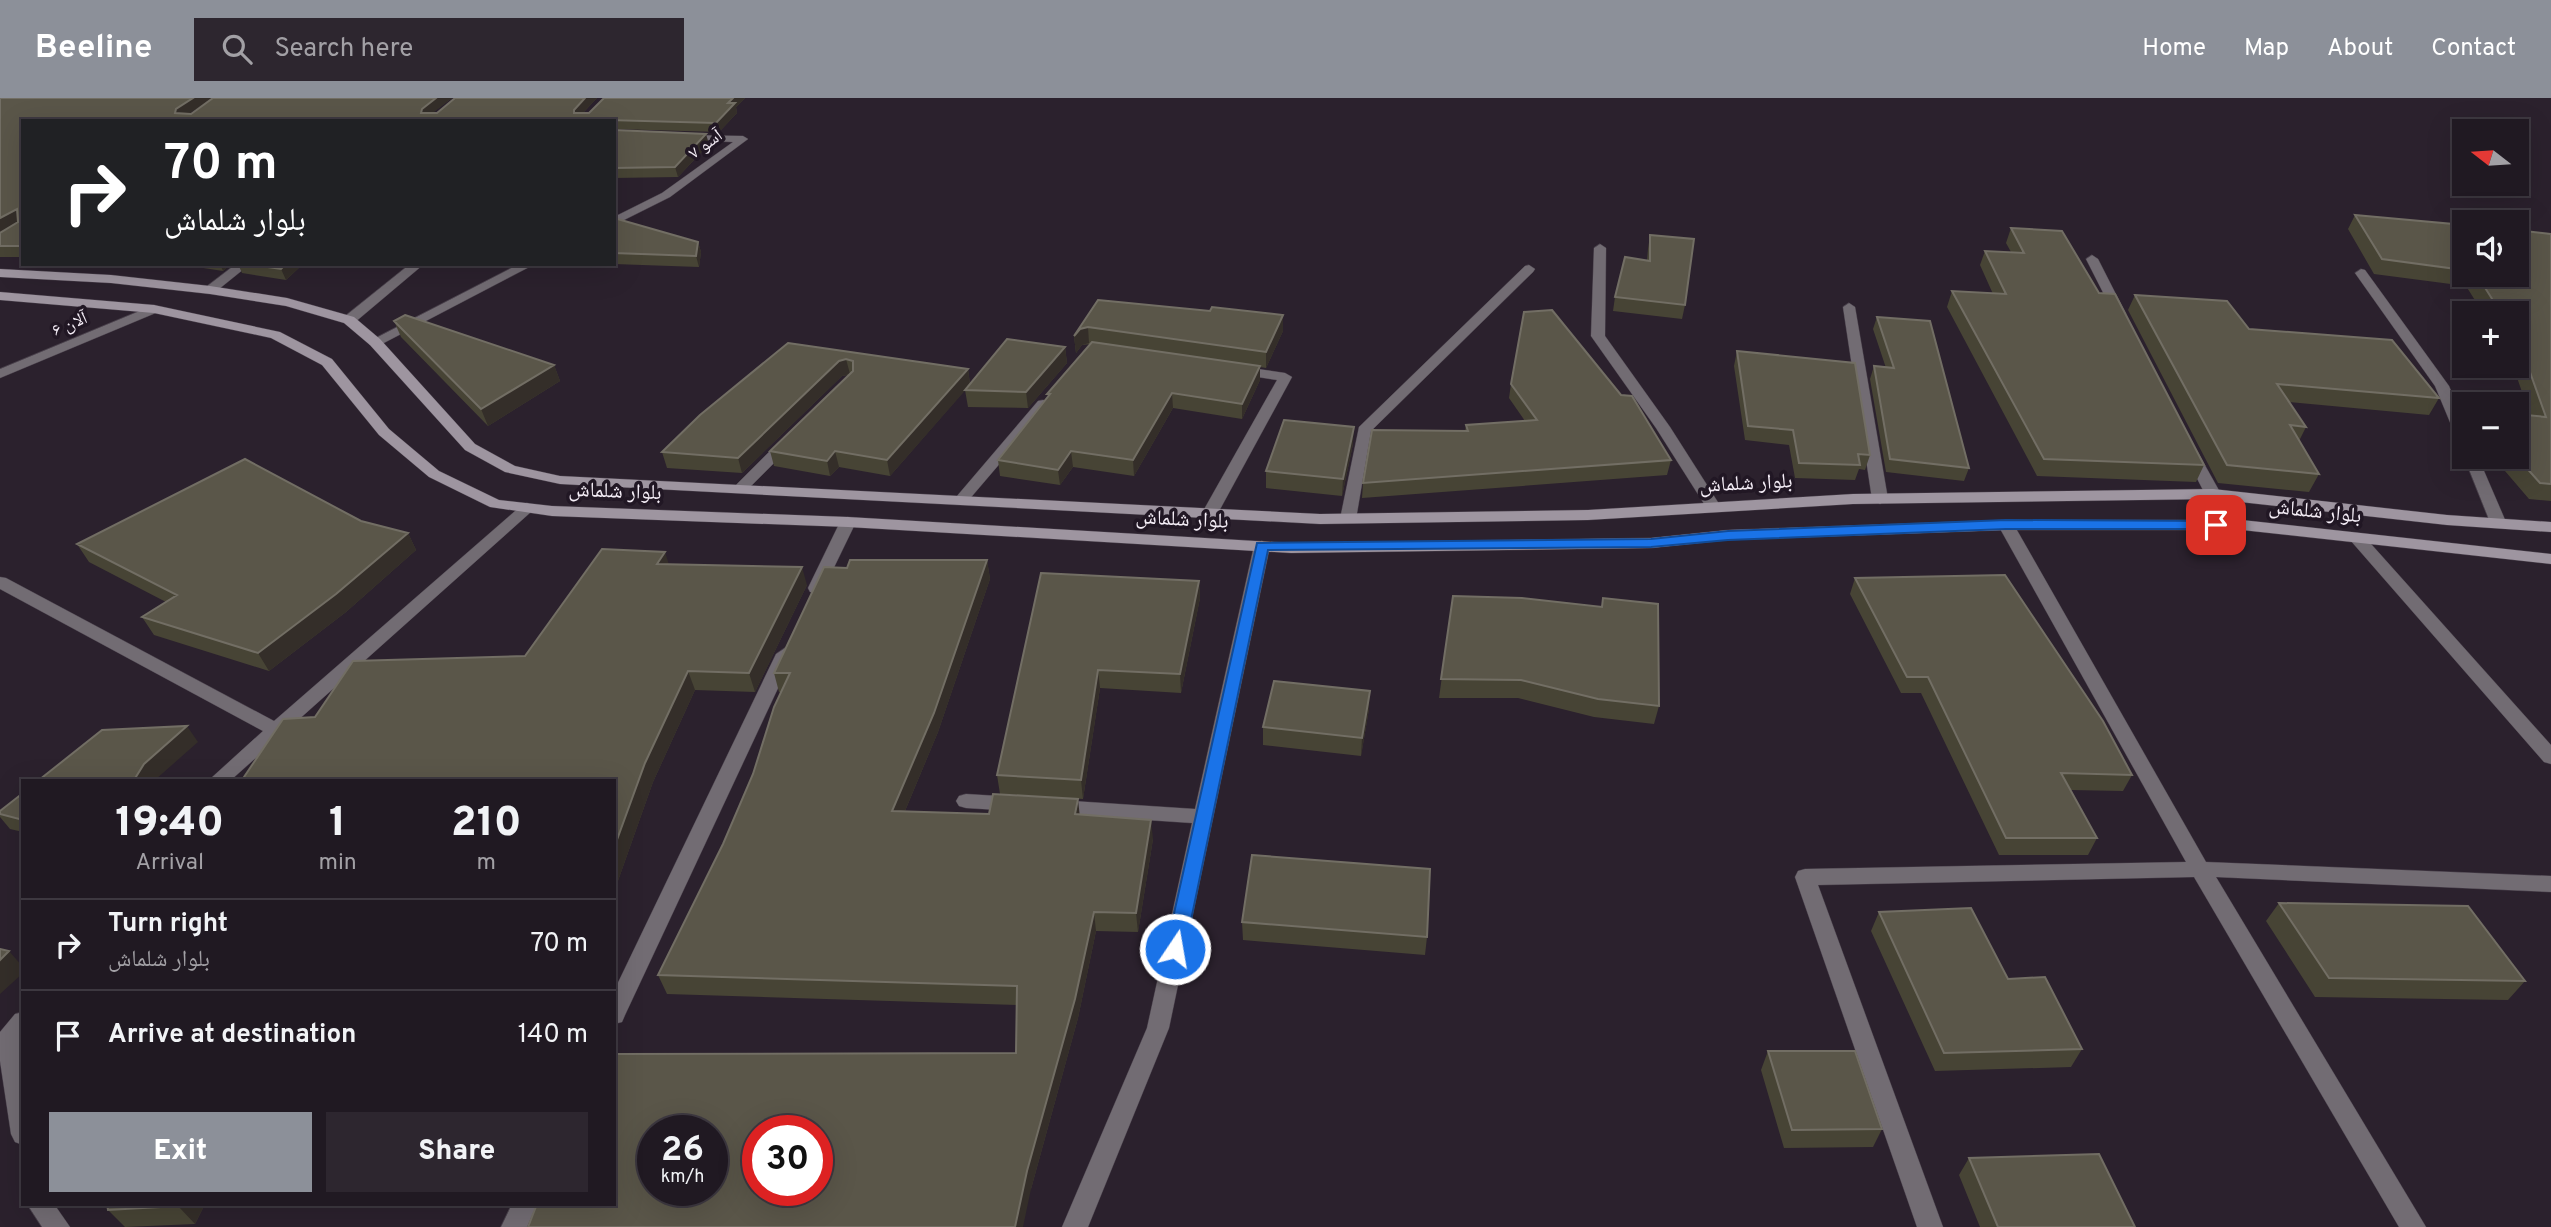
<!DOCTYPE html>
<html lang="en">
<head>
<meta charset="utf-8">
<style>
  body { margin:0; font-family:Overpass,"Noto Naskh Arabic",sans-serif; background:#2d262f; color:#f1f3f6; height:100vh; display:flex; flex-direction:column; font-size:26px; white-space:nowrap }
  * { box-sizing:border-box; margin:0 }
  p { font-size:23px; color:#a2a0a5 }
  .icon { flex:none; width:38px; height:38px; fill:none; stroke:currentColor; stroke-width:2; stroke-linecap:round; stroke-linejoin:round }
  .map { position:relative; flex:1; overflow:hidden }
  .side { position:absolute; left:21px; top:681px; width:595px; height:427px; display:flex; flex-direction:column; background:#201922; border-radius:0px; box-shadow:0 7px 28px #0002,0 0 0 2px #3d3840 }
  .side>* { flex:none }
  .hud { position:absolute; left:21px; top:21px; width:595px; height:147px; border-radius:0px; box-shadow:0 7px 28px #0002,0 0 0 2px #3d3840; background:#202124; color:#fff; overflow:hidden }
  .needle { width:46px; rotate:287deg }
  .controls { position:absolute; left:2452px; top:21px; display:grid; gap:14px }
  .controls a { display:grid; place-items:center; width:77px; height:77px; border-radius:0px; background:#201922; box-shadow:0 7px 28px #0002,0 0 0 2px #3d3840; font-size:35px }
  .speed { position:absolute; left:637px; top:1017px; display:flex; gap:14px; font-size:35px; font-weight:700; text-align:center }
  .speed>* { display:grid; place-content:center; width:91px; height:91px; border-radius:50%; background:#201922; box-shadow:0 7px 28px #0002,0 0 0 2px #3d3840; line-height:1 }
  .speed small { font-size:18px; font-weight:400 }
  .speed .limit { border:10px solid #d22; background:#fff; color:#111 }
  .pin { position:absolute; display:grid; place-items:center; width:60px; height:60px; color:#fff; margin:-30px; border-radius:14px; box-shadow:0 4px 10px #0006 }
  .me { position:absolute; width:77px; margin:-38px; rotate:12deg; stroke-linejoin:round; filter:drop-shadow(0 0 5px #0008) }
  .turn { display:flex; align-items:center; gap:24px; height:147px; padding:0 28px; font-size:32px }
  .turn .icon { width:91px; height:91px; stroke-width:2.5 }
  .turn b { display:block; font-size:49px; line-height:60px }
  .eta { display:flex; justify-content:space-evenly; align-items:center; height:119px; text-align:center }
  .eta b { font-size:42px; font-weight:800; line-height:49px }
  .cta { display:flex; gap:14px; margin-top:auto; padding:14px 28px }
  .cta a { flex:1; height:80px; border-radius:0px; background:#8c9099; color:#fff; font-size:28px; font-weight:800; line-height:80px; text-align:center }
  .cta a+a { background:#2d262f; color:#f1f3f6 }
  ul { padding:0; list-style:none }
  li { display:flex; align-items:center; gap:21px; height:91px; padding:0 28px; border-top:2px solid #3d3840 }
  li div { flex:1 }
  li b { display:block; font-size:26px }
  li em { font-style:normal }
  header { display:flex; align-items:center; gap:42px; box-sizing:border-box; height:98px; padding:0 35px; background:#8c9099; color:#fff }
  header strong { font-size:33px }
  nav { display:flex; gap:38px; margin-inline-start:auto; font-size:24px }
  .search { width:490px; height:63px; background:#2d262f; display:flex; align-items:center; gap:18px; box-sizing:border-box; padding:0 24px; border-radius:0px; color:#a2a0a5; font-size:26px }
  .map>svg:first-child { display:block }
</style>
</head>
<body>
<header>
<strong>Beeline</strong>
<div class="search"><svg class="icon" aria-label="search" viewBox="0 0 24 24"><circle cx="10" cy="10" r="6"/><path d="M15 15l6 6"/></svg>Search here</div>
<nav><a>Home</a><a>Map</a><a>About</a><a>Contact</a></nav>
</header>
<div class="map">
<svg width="2551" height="1129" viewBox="0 0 2551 1129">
  <rect width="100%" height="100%" fill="#2b212d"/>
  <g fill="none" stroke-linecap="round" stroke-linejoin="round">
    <defs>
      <path id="minor" d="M 680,37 L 743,38 L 748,41 L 670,99 L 614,127 L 614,119 L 662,95 L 733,44 L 684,42 L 680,41 Z
        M 1600,146 L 1606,150 L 1605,238 L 1670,329 L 1721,409 L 1718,412 L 1708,412 L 1656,330 L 1591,238 L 1594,150 Z
        M 2092,157 L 2098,161 L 2126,216 L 2124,219 L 2120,220 L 2114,216 L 2086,161 Z
        M 236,166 L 250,166 L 214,195 L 206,195 L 206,189 Z
        M 410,166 L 424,166 L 354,225 L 344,225 L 344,219 Z
        M 519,166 L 535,166 L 380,247 L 370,247 L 368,244 Z
        M 1529,167 L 1535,171 L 1533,174 L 1371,333 L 1356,421 L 1353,424 L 1343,424 L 1340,421 L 1359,329 L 1525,168 Z
        M 2361,171 L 2365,172 L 2449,288 L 2464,324 L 2464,345 L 2457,341 L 2435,288 L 2355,175 Z
        M 1849,205 L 1855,209 L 1888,401 L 1880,406 L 1872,401 L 1843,209 Z
        M 154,207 L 160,211 L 158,214 L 0,280 L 0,271 Z
        M 1237,268 L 1285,275 L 1292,279 L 1218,415 L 1210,420 L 1202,415 L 1277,282 L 1232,275 L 1230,272 Z
        M 1043,302 L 1048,303 L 1048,309 L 967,404 L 957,404 L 954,401 L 957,398 L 1038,303 Z
        M 788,339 L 793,340 L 795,343 L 793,346 L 746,393 L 736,393 L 733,390 L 783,340 Z
        M 2190,349 L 2197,353 L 2221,396 L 2218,399 L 2208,399 L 2205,396 L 2183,353 Z
        M 2464,359 L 2478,359 L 2506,424 L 2504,427 L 2498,429 L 2490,424 Z
        M 527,405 L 532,407 L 535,410 L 532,413 L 231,682 L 209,682 L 263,633 L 0,491 L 0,479 L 6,480 L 274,623 L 522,407 Z
        M 848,419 L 856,424 L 824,490 L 822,494 L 810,494 L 808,490 L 840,424 Z
        M 2006,422 L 2014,427 L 2206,764 L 2551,778 L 2551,794 L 2216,779 L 2426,1129 L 2399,1129 L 2194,779 L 1818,787 L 1943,1129 L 1917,1129 L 1795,779 L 1798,773 L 1805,771 L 2186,764 L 1998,427 Z
        M 2357,435 L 2363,437 L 2551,647 L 2551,666 L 2544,664 L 2351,443 L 2349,440 Z
        M 1262,443 L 1270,448 L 1169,930 L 1088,1129 L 1062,1129 L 1147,930 L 1192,725 L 1057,716 L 1050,714 L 1047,709 L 1050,704 L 1057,702 L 1195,711 L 1254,448 Z
        M 785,550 L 794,556 L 625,917 L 622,924 L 614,926 L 614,893 L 776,556 Z
        M 966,696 L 1015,699 L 1022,701 L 1025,706 L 1022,711 L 1015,713 L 966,710 L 959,708 L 956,703 L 959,698 Z
        M 23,914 L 23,940 L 20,943 L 23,962 L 23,1047 L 15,1044 L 11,1036 L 0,963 L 0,934 L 15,916 Z
        M 27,1106 L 54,1106 L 70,1129 L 42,1129 Z
        M 512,1106 L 537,1106 L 527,1129 L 501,1129 Z"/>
      <path id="secondary" d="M 0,171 L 111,177 L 210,188 L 287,200 L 354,219 L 380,241 L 475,346 L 515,368 L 560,378 L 1320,416 L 1588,412 L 1853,396 L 2213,391 L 2447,417 L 2551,424 L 2551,434 L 2447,427 L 2213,401 L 1853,406 L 1588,422 L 1320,426 L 560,386 L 505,374 L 465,352 L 370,247 L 344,225 L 286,208 L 210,196 L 111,185 L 0,179 Z
        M 0,194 L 154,207 L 280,234 L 332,261 L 389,331 L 439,373 L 499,402 L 552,408 L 848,419 L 1291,445 L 1651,440 L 1728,432 L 2006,422 L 2242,422 L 2551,456 L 2551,466 L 2242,432 L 2006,432 L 1728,442 L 1651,450 L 1291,455 L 848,429 L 552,418 L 490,409 L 429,379 L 379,337 L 322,267 L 271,240 L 154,215 L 0,202 Z"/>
    </defs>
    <use href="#minor" stroke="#473e49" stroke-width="1"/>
    <use href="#secondary" stroke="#473e49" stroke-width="1"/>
    <use href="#minor" fill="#726c73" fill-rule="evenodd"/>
    <use href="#secondary" fill="#9e95a0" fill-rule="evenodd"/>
  </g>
  <path fill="#474435" d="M 0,0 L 212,0 L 188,16 L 191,16 L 213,0 L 452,0 L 432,15 L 437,15 L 455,0 L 597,0 L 583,15 L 589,15 L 604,0 L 745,0 L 736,9 L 737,15 L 719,34 L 614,31 L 614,23 L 23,23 L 23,159 L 0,159 L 0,135 L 11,128 L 0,134 Z
    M 614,32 L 709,46 L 678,79 L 614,80 Z
    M 2355,117 L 2464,127 L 2464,177 L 2516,177 L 2551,136 L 2551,403 L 2529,401 L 2493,359 L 2516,359 L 2530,317 L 2513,268 L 2516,268 L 2516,215 L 2483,215 L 2466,188 L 2374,176 L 2348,131 Z
    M 614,120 L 698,144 L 701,154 L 699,169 L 614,166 Z
    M 2011,130 L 2204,367 L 2196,384 L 2037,378 L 1947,209 L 1952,193 L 1993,196 L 1980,167 L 1985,153 L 2011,154 L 2006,145 Z
    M 1650,137 L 1685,207 L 1682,221 L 1613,213 L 1615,199 L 1647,162 L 1648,151 Z
    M 177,166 L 231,166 L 223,173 Z
    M 238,166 L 303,166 L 286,182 L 242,175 Z
    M 2135,197 L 2249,231 L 2439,300 L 2429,317 L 2289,304 L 2306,329 L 2299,343 L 2319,376 L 2309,394 L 2218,385 L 2128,212 Z
    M 1098,202 L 1210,213 L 1283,217 L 1283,233 L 1266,270 L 1260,269 L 1260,282 L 1242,321 L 1173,310 L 1134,378 L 1073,369 L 1060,387 L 1000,378 L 998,362 L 1048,298 L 1047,296 L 1091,246 L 1082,247 L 1076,255 L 1074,238 Z
    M 1877,219 L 1969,370 L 1964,383 L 1886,374 L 1870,281 L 1874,268 L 1886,270 L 1873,231 Z
    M 394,223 L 554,267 L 560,283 L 488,328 L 401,239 Z
    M 788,245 L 968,271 L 970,286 L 1065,249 L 1067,265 L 1028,310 L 968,309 L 965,292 L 890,378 L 839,369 L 830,378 L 774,368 L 770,353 L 848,277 L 842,278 L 742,375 L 667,370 L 662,354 Z
    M 1737,253 L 1870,357 L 1865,372 L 1859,371 L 1855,382 L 1795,380 L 1789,347 L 1745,342 L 1734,268 Z
    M 1511,286 L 1671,362 L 1667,377 L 1362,400 L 1363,385 L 1465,333 L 1466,327 L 1525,323 L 1509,300 Z
    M 1353,346 L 1342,398 L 1266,390 L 1266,373 Z
    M 361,423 L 408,435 L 416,452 L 346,514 L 269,573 L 154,537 L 142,519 L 166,504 L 89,464 L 77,446 Z
    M 987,462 L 990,481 L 938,634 L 905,713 L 989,716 L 1080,716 L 1153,741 L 1138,834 L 1096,833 L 1078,920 L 1031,1091 L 1016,955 L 1017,907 L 667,896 L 658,877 L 723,746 L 753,676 L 781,594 L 779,594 L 774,575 L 847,470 Z
    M 669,467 L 807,487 L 755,594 L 695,592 L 653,684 L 614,794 L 614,682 L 315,619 L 525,558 Z
    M 1041,475 L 1199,483 L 1200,500 L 1181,595 L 1100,590 L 1083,701 L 1000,696 L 997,677 Z
    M 1855,480 L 2132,677 L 2123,693 L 2070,692 L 2097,740 L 2088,757 L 1999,757 L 1921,595 L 1901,595 L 1850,496 Z
    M 1453,498 L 1659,608 L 1654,626 L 1594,619 L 1518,600 L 1439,600 Z
    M 1369,611 L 1361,658 L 1263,647 L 1263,629 Z
    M 23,695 L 23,734 L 10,731 L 0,719 L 0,713 Z
    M 2279,805 L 2525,883 L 2508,902 L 2315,899 L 2266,823 Z
    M 1879,814 L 2008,881 L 2082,951 L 2071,969 L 1935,973 L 1871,833 Z
    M 1242,824 L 1427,839 L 1425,857 L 1243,842 Z
    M 1768,953 L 1882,1031 L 1873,1049 L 1784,1050 L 1761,972 Z
    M 1969,1060 L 2135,1129 L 1980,1129 L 1959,1077 Z
    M 205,1106 L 195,1126 L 125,1129 L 108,1112 Z"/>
  <path fill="#342e29" d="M 193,0 L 212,0 L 181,21 L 175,15 L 176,11 Z
    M 436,0 L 452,0 L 425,21 L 421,15 L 422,11 Z
    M 585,0 L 597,0 L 577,21 L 574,15 L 574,12 Z
    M 733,0 L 745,0 L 736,9 L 737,15 L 719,34 L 716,25 L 728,5 Z
    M 706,36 L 709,46 L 678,79 L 675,69 Z
    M 17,111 L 23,122 L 0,134 L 0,120 Z
    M 698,144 L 701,154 L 699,169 L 696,158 Z
    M 220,166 L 231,166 L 223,173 Z
    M 286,166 L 303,166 L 286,182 L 281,171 Z
    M 1283,217 L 1283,233 L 1266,270 L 1266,254 Z
    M 1088,229 L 1089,245 L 1082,247 L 1076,255 L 1074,238 L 1080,231 Z
    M 1065,249 L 1067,265 L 1028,310 L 1026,294 Z
    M 846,261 L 850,276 L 842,278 L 742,375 L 738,360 L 839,263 Z
    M 554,267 L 560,283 L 488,328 L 481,311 Z
    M 1260,268 L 1260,282 L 1242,321 L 1242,306 Z
    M 968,271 L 970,287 L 890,378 L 887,362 Z
    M 1172,295 L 1173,310 L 1134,378 L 1133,362 Z
    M 1354,329 L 1353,346 L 1342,398 L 1343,381 Z
    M 835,353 L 839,369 L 830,378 L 827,363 Z
    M 1071,353 L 1073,369 L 1060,387 L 1058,372 Z
    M 408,435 L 416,452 L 346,514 L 269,573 L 258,555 Z
    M 665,454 L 671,473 L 657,466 Z
    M 987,462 L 990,481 L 938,634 L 897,732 L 892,713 Z
    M 802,469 L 807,487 L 755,594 L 749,575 Z
    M 1199,483 L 1200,500 L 1181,595 L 1180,576 Z
    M 1098,572 L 1100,590 L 1083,701 L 1081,682 Z
    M 688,573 L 695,592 L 653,684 L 614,794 L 614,750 L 645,665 Z
    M 1370,593 L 1369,611 L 1361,658 L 1362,640 Z
    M 187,628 L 198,644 L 155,682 L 134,682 L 144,666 Z
    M 1078,701 L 1080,720 L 1075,716 Z
    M 1151,722 L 1153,741 L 1138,834 L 1136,815 Z
    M 1094,814 L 1096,833 L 1078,920 L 1031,1091 L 1023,1129 L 1015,1129 L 1027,1073 Z
    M 9,853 L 23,869 L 23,875 L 0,896 L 0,862 Z
    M 179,1106 L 205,1106 L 195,1126 L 178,1108 Z"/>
  <path fill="#5a5649" stroke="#726e64" stroke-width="2" fill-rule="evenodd" d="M 0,0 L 193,0 L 176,11 L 175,15 L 191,16 L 213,0 L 436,0 L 422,11 L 421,15 L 437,15 L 455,0 L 585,0 L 574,12 L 574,15 L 589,15 L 604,0 L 733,0 L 728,5 L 735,5 L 716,25 L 609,22 L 610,23 L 23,23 L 23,148 L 0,148 L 0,135 L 18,124 L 17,111 L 0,120 Z
    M 614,32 L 706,36 L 675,69 L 614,70 Z
    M 2355,117 L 2464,127 L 2464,172 L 2382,161 Z
    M 614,120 L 698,144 L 696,158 L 614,155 Z
    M 2011,130 L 2062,133 L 2099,195 L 2115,196 L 2204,367 L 2044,361 L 1952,193 L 2006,196 L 1985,153 L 2024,155 Z
    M 2516,132 L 2551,136 L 2551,386 L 2540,385 L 2516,358 L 2516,316 L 2546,319 L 2516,235 L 2516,215 L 2501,215 L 2477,177 L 2516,177 Z
    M 1650,137 L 1694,141 L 1685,207 L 1615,199 L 1625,159 L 1650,163 Z
    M 248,166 L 286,166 L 281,171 Z
    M 2135,197 L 2227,203 L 2249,231 L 2392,242 L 2439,300 L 2277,286 L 2306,329 L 2290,327 L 2319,376 L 2227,367 Z
    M 1098,202 L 1210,213 L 1212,209 L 1283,217 L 1266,254 L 1088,229 L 1080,231 L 1074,238 Z
    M 1552,212 L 1621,297 L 1632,298 L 1671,362 L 1363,385 L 1372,332 L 1468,333 L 1466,327 L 1537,322 L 1511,286 L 1524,214 Z
    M 405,217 L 554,267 L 481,311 L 394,223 Z
    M 1877,219 L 1930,223 L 1969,370 L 1890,361 L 1874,268 L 1894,270 Z
    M 1007,241 L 1065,249 L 1026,294 L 965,292 Z
    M 1092,244 L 1260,268 L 1242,306 L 1172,295 L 1133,362 L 1071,353 L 1058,372 L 998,362 L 1050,296 L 1047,296 Z
    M 788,245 L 968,271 L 887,362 L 835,353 L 827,363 L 770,353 L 853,273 L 853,263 L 846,261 L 839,263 L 738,360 L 662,354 L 700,317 Z
    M 1737,253 L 1855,265 L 1870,357 L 1858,356 L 1860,367 L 1799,365 L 1793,332 L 1748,328 Z
    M 1284,322 L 1354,329 L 1343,381 L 1266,373 Z
    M 245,361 L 361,423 L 408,435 L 336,496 L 258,555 L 142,519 L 177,497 L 77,446 Z
    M 602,451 L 665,454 L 657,466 L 802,469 L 749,575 L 688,573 L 645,665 L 614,750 L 614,682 L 242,682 L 283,621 L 315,619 L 353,563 L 525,558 Z
    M 850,462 L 987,462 L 934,615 L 892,713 L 989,716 L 993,696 L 1078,701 L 1075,716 L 1151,722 L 1136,815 L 1094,814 L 1075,901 L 1027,1073 L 1015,1129 L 528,1129 L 537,1106 L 614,1106 L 614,956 L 1016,955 L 1017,888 L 658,877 L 723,746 L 753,676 L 774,609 L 790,575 L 774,575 L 824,469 L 847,470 ZM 653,1032 L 712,1032 L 712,1092 L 653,1092 ZM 758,1032 L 817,1032 L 817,1092 L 758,1092 Z
    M 1041,475 L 1199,483 L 1180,576 L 1098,572 L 1081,682 L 997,677 Z
    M 2005,477 L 2103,623 L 2132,677 L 2061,675 L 2097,740 L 2006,740 L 1928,579 L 1907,579 L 1855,480 Z
    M 1453,498 L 1522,500 L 1602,509 L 1603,500 L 1658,506 L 1659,608 L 1598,601 L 1521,582 L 1441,581 Z
    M 1274,583 L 1370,593 L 1362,640 L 1263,629 Z
    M 187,628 L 144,666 L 134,682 L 39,682 L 102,632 Z
    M 23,695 L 23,722 L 0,716 L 0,713 Z
    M 1252,757 L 1430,771 L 1427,839 L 1242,824 Z
    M 2279,805 L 2468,808 L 2525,883 L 2329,880 Z
    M 1971,810 L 2008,881 L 2045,879 L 2082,951 L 1944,955 L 1879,814 Z
    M 0,851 L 9,853 L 0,862 Z
    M 1768,953 L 1855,953 L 1882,1031 L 1792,1032 Z
    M 2099,1056 L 2135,1129 L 1998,1129 L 1969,1060 Z
    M 107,1106 L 179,1106 L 178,1108 L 108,1112 Z"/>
  <path fill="#1a73e8" stroke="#114b97" stroke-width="2" d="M 2006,422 L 2216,423 L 2223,427 L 2216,431 L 2006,431 L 1728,442 L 1651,449 L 1268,452 L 1185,851 L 1182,856 L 1175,859 L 1168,856 L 1166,851 L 1257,445 L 1651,441 L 1728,433 Z"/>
  <g text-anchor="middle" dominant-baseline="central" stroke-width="7" stroke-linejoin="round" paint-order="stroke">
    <g font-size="18" fill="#f4edf6" stroke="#211724">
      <text transform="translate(706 47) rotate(-36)">آسو ۷</text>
      <text transform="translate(70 227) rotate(-23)">آلان ۶</text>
    </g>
    <g font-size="21" fill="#f4edf6" stroke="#211724">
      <text transform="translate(1746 386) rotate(-3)">بلوار شلماش</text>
      <text transform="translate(615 394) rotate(2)">بلوار شلماش</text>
      <text transform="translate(2315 414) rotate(6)">بلوار شلماش</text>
      <text transform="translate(1182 422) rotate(3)">بلوار شلماش</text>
    </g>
  </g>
</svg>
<div class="controls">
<a><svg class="needle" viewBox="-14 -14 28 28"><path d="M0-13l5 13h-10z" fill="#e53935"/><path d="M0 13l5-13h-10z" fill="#a2a0a5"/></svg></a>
<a><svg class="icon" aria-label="sound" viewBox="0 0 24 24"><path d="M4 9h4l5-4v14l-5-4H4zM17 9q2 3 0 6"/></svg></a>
<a>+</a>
<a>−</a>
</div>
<div class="speed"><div>26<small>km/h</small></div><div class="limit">30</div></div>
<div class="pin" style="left:2216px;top:427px;background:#d93025"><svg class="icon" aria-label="arrive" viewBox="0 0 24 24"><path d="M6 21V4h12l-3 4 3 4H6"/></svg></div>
<svg class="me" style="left:1175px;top:851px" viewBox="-20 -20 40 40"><circle r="17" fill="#1a73e8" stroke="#fff" stroke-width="3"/><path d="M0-11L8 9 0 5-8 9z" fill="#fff"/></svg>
<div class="hud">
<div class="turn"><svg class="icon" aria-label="right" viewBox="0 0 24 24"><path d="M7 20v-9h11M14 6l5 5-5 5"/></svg><div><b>70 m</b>بلوار شلماش</div></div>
</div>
<section class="side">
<div class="eta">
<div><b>19:40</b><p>Arrival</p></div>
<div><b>1</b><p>min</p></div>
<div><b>210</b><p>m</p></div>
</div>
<ul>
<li><svg class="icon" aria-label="right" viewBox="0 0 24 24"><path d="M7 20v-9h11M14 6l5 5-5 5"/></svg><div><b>Turn right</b><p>بلوار شلماش</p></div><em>70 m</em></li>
<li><svg class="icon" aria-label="arrive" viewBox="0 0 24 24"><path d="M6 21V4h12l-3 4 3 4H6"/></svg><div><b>Arrive at destination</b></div><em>140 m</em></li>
</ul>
<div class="cta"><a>Exit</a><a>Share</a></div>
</section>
</div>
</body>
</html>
